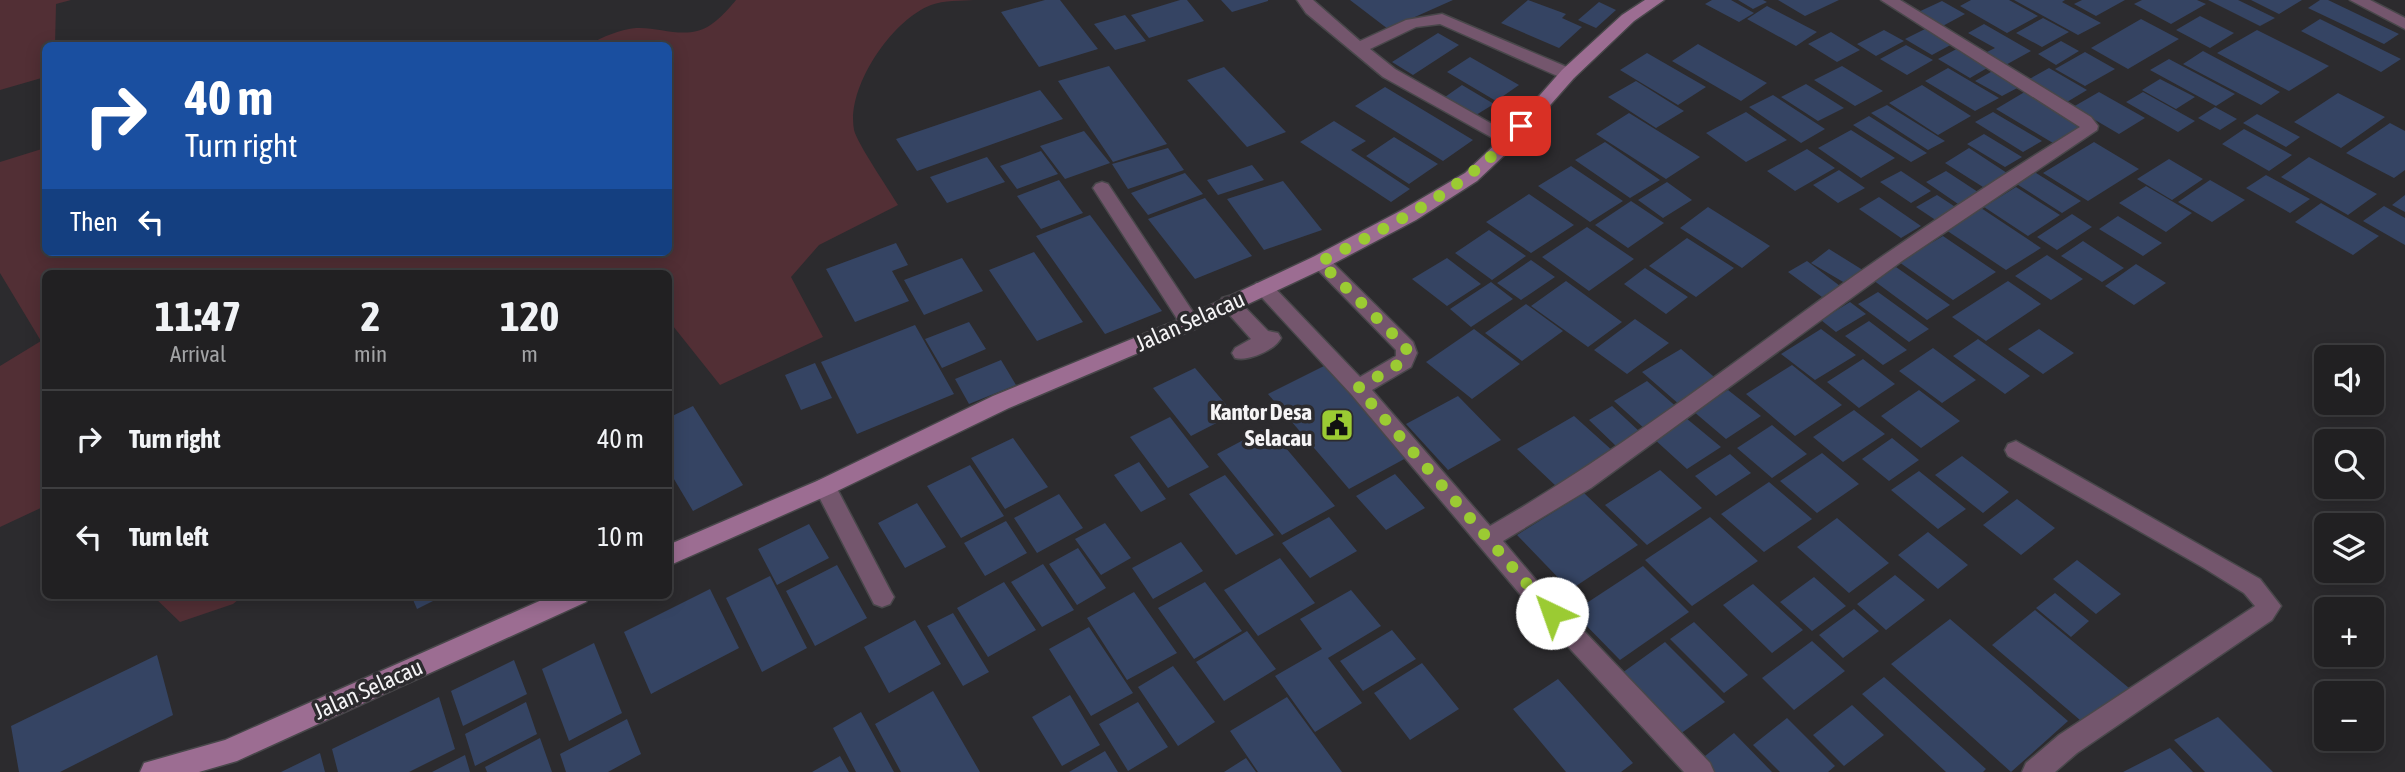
<!DOCTYPE html>
<html lang="en">
<head>
<meta charset="utf-8">
<style>
  body { margin:0; font-family:"Asap Condensed",sans-serif; background:#2d2d2f; color:#f1f3f6; height:100vh; display:flex; flex-direction:column; font-size:26px; white-space:nowrap }
  * { box-sizing:border-box; margin:0 }
  p { font-size:23px; color:#a2a3a5 }
  .icon { flex:none; width:38px; height:38px; fill:none; stroke:currentColor; stroke-width:2; stroke-linecap:round; stroke-linejoin:round }
  .map { position:relative; flex:1; overflow:hidden }
  .details { position:absolute; left:42px; top:270px; width:630px; height:329px; display:flex; flex-direction:column; background:#212022; border-radius:10px; box-shadow:0 4px 18px #0003,0 0 0 2px #3e3e40 }
  .details>* { flex:none }
  .banner { position:absolute; left:42px; top:42px; width:630px; height:214px; border-radius:10px; box-shadow:0 4px 18px #0003,0 0 0 2px #3e3e40; background:#1a4fa0; color:#fff; overflow:hidden }
  .tools { position:absolute; left:2314px; top:345px; display:grid; gap:14px }
  .tools a { display:grid; place-items:center; width:70px; height:70px; border-radius:10px; background:#212022; box-shadow:0 4px 18px #0003,0 0 0 2px #3e3e40; font-size:35px }
  .pin { position:absolute; display:grid; place-items:center; width:60px; height:60px; color:#fff; margin:-30px; border-radius:14px; box-shadow:0 4px 10px #0006 }
  .me { position:absolute; width:77px; margin:-38px; rotate:318deg; stroke-linejoin:round; filter:drop-shadow(0 0 5px #0008) }
  .turn { display:flex; align-items:center; gap:24px; height:147px; padding:0 28px; font-size:32px }
  .turn .icon { width:91px; height:91px; stroke-width:2.5 }
  .turn b { display:block; font-size:49px; line-height:60px }
  .then { display:flex; align-items:center; height:66px; padding:0 28px; background:#0003; gap:14px; font-size:26px }
  .eta { display:flex; justify-content:space-evenly; align-items:center; height:119px; text-align:center }
  .eta b { font-size:42px; font-weight:700; line-height:49px }
  ul { padding:0; list-style:none }
  li { display:flex; align-items:center; gap:21px; height:98px; padding:0 28px; border-top:2px solid #3e3e40 }
  li div { flex:1 }
  li b { display:block; font-size:26px }
  li em { font-style:normal }
  .map>svg:first-child { display:block }
</style>
</head>
<body>
<div class="map">
<svg width="2405" height="772" viewBox="0 0 2405 772">
  <rect width="100%" height="100%" fill="#2c2b2e"/>
  <path fill="#522f35" d="M 0,0 L 71,0 L 56,4 L 55,45 L 46,46 L 45,77 L 0,90 Z
    M 736,0 L 974,0 C 961,1 944,0 931,5 C 892,20 846,87 854,130 C 857,143 889,190 898,205 L 819,245 L 791,277 L 823,337 L 720,385 L 669,321 L 668,273 L 46,273 L 45,506 L 0,527 L 0,366 L 41,341 L 0,273 L 0,162 L 45,148 L 46,252 L 668,252 L 668,46 L 589,45 C 602,37 621,29 636,28 C 657,27 677,36 697,31 C 712,28 727,11 736,0 Z
    M 152,595 L 244,595 L 233,604 L 180,622 Z"/>
  <path fill="#354463" d="M 1045,0 L 1060,0 L 1098,49 L 1039,67 L 1001,12 Z
    M 1180,0 L 1187,0 L 1204,21 L 1149,38 L 1131,15 Z
    M 1221,0 L 1268,0 L 1268,1 L 1232,12 Z
    M 1350,0 L 1453,0 L 1388,29 Z
    M 1528,0 L 1566,14 L 1562,18 L 1582,27 L 1559,48 L 1501,23 Z
    M 1712,0 L 1731,0 L 1754,13 L 1739,22 L 1705,4 Z
    M 1738,0 L 1763,0 L 1767,2 L 1753,9 Z
    M 1778,0 L 1839,0 L 1805,16 Z
    M 1971,0 L 2009,0 L 2038,16 L 2007,33 L 1960,6 Z
    M 2014,0 L 2065,0 L 2062,2 L 2101,23 L 2078,35 Z
    M 2082,0 L 2125,0 L 2096,16 L 2074,4 Z
    M 2142,0 L 2197,0 L 2206,4 L 2171,24 L 2134,4 Z
    M 2208,0 L 2238,0 L 2275,18 L 2260,26 Z
    M 2251,0 L 2302,0 L 2279,14 Z
    M 2320,0 L 2328,0 L 2399,34 L 2384,44 L 2308,8 Z
    M 1942,1 L 1965,14 L 1939,28 L 1914,14 Z
    M 1599,2 L 1616,10 L 1596,28 L 1578,20 Z
    M 1767,6 L 1817,32 L 1796,46 L 1747,19 Z
    M 1125,15 L 1146,41 L 1115,50 L 1094,24 Z
    M 2200,16 L 2234,33 L 2210,48 L 2176,30 Z
    M 2043,18 L 2069,32 L 2042,47 L 2016,33 Z
    M 2141,19 L 2179,39 L 2128,69 L 2091,48 Z
    M 2320,19 L 2401,59 L 2381,72 L 2301,31 Z
    M 1984,24 L 2031,51 L 2002,67 L 1981,55 L 1995,48 L 1968,33 Z
    M 1929,27 L 1956,42 L 1932,55 L 1905,39 Z
    M 1884,30 L 1904,41 L 1876,56 L 1857,44 Z
    M 2257,30 L 2329,66 L 2289,91 L 2217,53 Z
    M 1831,32 L 1860,50 L 1837,62 L 1808,44 Z
    M 1438,33 L 1459,45 L 1413,75 L 1392,62 Z
    M 2061,41 L 2079,51 L 2056,65 L 2038,54 Z
    M 1698,44 L 1767,83 L 1741,101 L 1672,61 Z
    M 1906,45 L 1933,60 L 1907,75 L 1880,59 Z
    M 1962,46 L 1994,64 L 1970,78 L 1938,59 Z
    M 2203,51 L 2280,92 L 2261,105 L 2183,64 Z
    M 2085,52 L 2115,69 L 2085,86 L 2055,69 Z
    M 1647,53 L 1706,87 L 1678,105 L 1620,70 Z
    M 1470,57 L 1519,85 L 1496,101 L 1447,72 Z
    M 2169,59 L 2235,94 L 2216,106 L 2150,70 Z
    M 1109,66 L 1167,144 L 1113,162 L 1058,81 Z
    M 1842,66 L 1883,91 L 1855,106 L 1814,80 Z
    M 1224,67 L 1286,132 L 1247,147 L 1187,80 Z
    M 1948,68 L 1999,98 L 1975,111 L 1925,81 Z
    M 2049,68 L 2087,90 L 2062,105 L 2024,82 Z
    M 1996,69 L 2023,85 L 2002,96 L 1975,81 Z
    M 2160,79 L 2195,97 L 2176,109 L 2142,90 Z
    M 1636,81 L 1684,111 L 1656,128 L 1608,97 Z
    M 1806,84 L 1844,108 L 1818,121 L 1781,97 Z
    M 1462,85 L 1494,104 L 1476,115 L 1445,97 Z
    M 1922,85 L 1971,116 L 1938,135 L 1889,103 Z
    M 1385,87 L 1473,140 L 1443,161 L 1355,106 Z
    M 1040,90 L 1063,119 L 917,171 L 896,139 Z
    M 2028,90 L 2085,124 L 2053,143 L 1996,109 Z
    M 2099,92 L 2145,118 L 2119,134 L 2073,107 Z
    M 2143,92 L 2195,121 L 2178,132 L 2126,102 Z
    M 2338,93 L 2385,117 L 2341,148 L 2294,122 Z
    M 1773,95 L 1825,129 L 1801,143 L 1749,107 Z
    M 1887,105 L 1945,141 L 1928,150 L 1871,113 Z
    M 2215,107 L 2237,119 L 2220,130 L 2198,118 Z
    M 1746,112 L 1787,140 L 1746,162 L 1706,133 Z
    M 1993,112 L 2042,141 L 2023,152 L 1975,122 Z
    M 1629,113 L 1700,157 L 1666,179 L 1596,134 Z
    M 2257,114 L 2300,137 L 2286,147 L 2243,123 Z
    M 1869,116 L 1927,153 L 1911,162 L 1853,125 Z
    M 1334,121 L 1366,141 L 1351,150 L 1410,189 L 1391,202 L 1300,142 Z
    M 2390,123 L 2405,131 L 2405,170 L 2394,178 L 2346,153 Z
    M 2244,129 L 2292,155 L 2269,171 L 2222,144 Z
    M 1851,130 L 1895,158 L 1861,178 L 1818,148 Z
    M 1084,131 L 1110,163 L 1065,179 L 1040,146 Z
    M 1984,134 L 2022,157 L 2005,167 L 1967,144 Z
    M 1394,137 L 1438,164 L 1409,184 L 1366,156 Z
    M 1605,142 L 1660,180 L 1630,198 L 1575,160 Z
    M 2094,142 L 2139,169 L 2088,201 L 2043,173 Z
    M 1168,148 L 1184,170 L 1128,189 L 1112,164 Z
    M 1969,148 L 2007,173 L 1983,187 L 1945,163 Z
    M 1807,149 L 1835,168 L 1795,191 L 1767,171 Z
    M 1041,151 L 1058,174 L 1017,189 L 1000,166 Z
    M 987,157 L 1005,182 L 947,203 L 930,177 Z
    M 2309,157 L 2377,194 L 2348,215 L 2281,177 Z
    M 2169,159 L 2203,179 L 2172,200 L 2137,179 Z
    M 1252,165 L 1264,180 L 1218,195 L 1207,180 Z
    M 1571,166 L 1623,201 L 1590,222 L 1538,186 Z
    M 1839,170 L 1865,188 L 1838,203 L 1813,185 Z
    M 2031,170 L 2081,201 L 2062,213 L 2012,181 Z
    M 1901,171 L 1931,191 L 1911,203 L 1880,182 Z
    M 1946,171 L 1981,194 L 1961,206 L 1926,182 Z
    M 1185,173 L 1203,194 L 1148,215 L 1131,193 Z
    M 2266,175 L 2310,199 L 2290,213 L 2246,188 Z
    M 1059,180 L 1083,213 L 1041,229 L 1017,196 Z
    M 2210,180 L 2245,200 L 2212,222 L 2178,202 Z
    M 1283,181 L 1322,230 L 1264,250 L 1227,199 Z
    M 1667,182 L 1692,200 L 1663,218 L 1638,200 Z
    M 2146,186 L 2192,213 L 2166,232 L 2119,203 Z
    M 2016,187 L 2060,215 L 2028,236 L 1984,207 Z
    M 1529,194 L 1574,225 L 1531,253 L 1486,222 Z
    M 1937,195 L 1960,210 L 1940,223 L 1916,207 Z
    M 2405,195 L 2405,212 L 2392,205 Z
    M 1879,197 L 1921,226 L 1901,238 L 1859,209 Z
    M 1205,198 L 1252,256 L 1195,279 L 1148,219 Z
    M 1631,201 L 1664,223 L 1628,248 L 1595,225 Z
    M 2321,203 L 2379,236 L 2353,255 L 2295,222 Z
    M 2384,206 L 2405,218 L 2405,245 L 2363,221 Z
    M 1708,207 L 1770,246 L 1742,268 L 1680,228 Z
    M 1981,208 L 2041,248 L 2006,270 L 1946,230 Z
    M 2072,214 L 2092,227 L 2057,250 L 2037,237 Z
    M 1090,215 L 1162,311 L 1105,334 L 1036,236 Z
    M 2118,216 L 2162,243 L 2143,256 L 2099,229 Z
    M 1587,227 L 1634,259 L 1589,291 L 1542,257 Z
    M 1489,230 L 1526,256 L 1492,280 L 1455,253 Z
    M 1943,236 L 1996,272 L 1953,300 L 1899,262 Z
    M 1687,238 L 1734,268 L 1696,297 L 1649,266 Z
    M 2083,241 L 2124,268 L 2102,282 L 2061,256 Z
    M 896,243 L 908,265 L 892,271 L 909,301 L 855,322 L 826,269 Z
    M 1829,249 L 1866,272 L 1850,286 L 1811,263 Z
    M 1034,252 L 1083,322 L 1037,341 L 989,270 Z
    M 2047,255 L 2083,279 L 2051,300 L 2015,276 Z
    M 962,258 L 983,291 L 924,315 L 904,280 Z
    M 1447,258 L 1481,284 L 1447,306 L 1412,279 Z
    M 1531,260 L 1555,277 L 1521,300 L 1497,283 Z
    M 1807,261 L 1840,286 L 1822,297 L 1788,272 Z
    M 2136,264 L 2166,283 L 2134,305 L 2105,286 Z
    M 1896,267 L 1950,305 L 1927,320 L 1873,280 Z
    M 1645,268 L 1688,297 L 1666,314 L 1624,284 Z
    M 1566,281 L 1622,322 L 1588,347 L 1531,306 Z
    M 2008,281 L 2041,304 L 1986,341 L 1952,317 Z
    M 1491,282 L 1513,299 L 1471,327 L 1450,309 Z
    M 1878,292 L 1929,329 L 1909,342 L 1858,304 Z
    M 1850,302 L 1866,314 L 1836,332 L 1821,320 Z
    M 1526,304 L 1563,331 L 1522,361 L 1485,333 Z
    M 1635,319 L 1669,343 L 1627,374 L 1594,350 Z
    M 1869,321 L 1907,350 L 1883,365 L 1845,336 Z
    M 969,322 L 986,349 L 942,368 L 925,339 Z
    M 915,325 L 954,394 L 857,434 L 821,362 Z
    M 1474,329 L 1520,364 L 1472,399 L 1426,362 Z
    M 1821,329 L 1856,355 L 1815,380 L 1781,354 Z
    M 2039,329 L 2074,353 L 2043,374 L 2008,349 Z
    M 1978,339 L 2030,376 L 2005,394 L 1953,356 Z
    M 1933,348 L 1976,380 L 1942,403 L 1899,371 Z
    M 1681,349 L 1719,381 L 1680,405 L 1642,372 Z
    M 1863,359 L 1895,384 L 1859,408 L 1827,382 Z
    M 1001,360 L 1016,385 L 969,404 L 955,379 Z
    M 815,363 L 832,398 L 801,410 L 785,375 Z
    M 1792,365 L 1842,405 L 1795,436 L 1746,394 Z
    M 1324,366 L 1408,457 L 1349,489 L 1268,394 Z
    M 1195,368 L 1234,414 L 1191,436 L 1153,388 Z
    M 1647,381 L 1680,410 L 1646,430 L 1614,401 Z
    M 1728,390 L 1761,416 L 1726,439 L 1693,411 Z
    M 1919,390 L 1960,421 L 1921,448 L 1881,416 Z
    M 1458,396 L 1501,440 L 1448,470 L 1406,424 Z
    M 693,406 L 743,485 L 693,511 L 668,469 L 668,418 Z
    M 1612,406 L 1640,432 L 1616,446 L 1589,420 Z
    M 1854,410 L 1885,434 L 1843,462 L 1813,437 Z
    M 1574,416 L 1614,452 L 1557,487 L 1517,449 Z
    M 1170,417 L 1209,467 L 1168,488 L 1130,437 Z
    M 1686,418 L 1721,447 L 1687,469 L 1653,438 Z
    M 1772,425 L 1807,454 L 1772,478 L 1737,448 Z
    M 1268,427 L 1335,506 L 1282,535 L 1217,454 Z
    M 1013,438 L 1048,487 L 1005,509 L 971,458 Z
    M 1892,438 L 1919,460 L 1889,481 L 1862,459 Z
    M 1822,453 L 1859,484 L 1817,513 L 1780,481 Z
    M 1730,454 L 1751,473 L 1716,496 L 1695,476 Z
    M 1962,456 L 2009,492 L 1983,513 L 1935,475 Z
    M 1139,462 L 1166,499 L 1141,512 L 1114,475 Z
    M 970,465 L 1004,516 L 961,538 L 927,486 Z
    M 1660,470 L 1702,508 L 1647,545 L 1605,505 Z
    M 1919,471 L 1966,509 L 1938,529 L 1891,490 Z
    M 1395,474 L 1425,508 L 1386,530 L 1356,496 Z
    M 1225,475 L 1274,535 L 1236,555 L 1189,494 Z
    M 1769,482 L 1812,519 L 1764,552 L 1721,514 Z
    M 1584,493 L 1638,545 L 1570,590 L 1517,535 Z
    M 1059,494 L 1083,528 L 1037,553 L 1014,518 Z
    M 2017,499 L 2055,528 L 2021,555 L 1983,525 Z
    M 917,503 L 946,547 L 905,568 L 878,523 Z
    M 1329,517 L 1357,551 L 1310,578 L 1282,543 Z
    M 1710,517 L 1758,561 L 1692,606 L 1645,560 Z
    M 1837,518 L 1889,563 L 1849,593 L 1797,547 Z
    M 1006,521 L 1027,553 L 985,576 L 964,543 Z
    M 1105,523 L 1131,558 L 1101,575 L 1075,539 Z
    M 809,524 L 829,558 L 777,585 L 758,549 Z
    M 1928,532 L 1968,565 L 1938,589 L 1898,555 Z
    M 1181,542 L 1203,571 L 1153,599 L 1132,568 Z
    M 1078,548 L 1106,588 L 1077,605 L 1049,564 Z
    M 1280,558 L 1315,603 L 1258,636 L 1224,590 Z
    M 2077,560 L 2121,594 L 2096,614 L 2053,579 Z
    M 1043,564 L 1074,610 L 1042,627 L 1011,582 Z
    M 837,565 L 867,618 L 815,646 L 786,591 Z
    M 1643,566 L 1689,612 L 1620,660 L 1573,612 Z
    M 1895,575 L 1925,600 L 1886,630 L 1857,604 Z
    M 770,576 L 807,648 L 762,672 L 726,598 Z
    M 1814,577 L 1846,606 L 1812,631 L 1780,602 Z
    M 1004,582 L 1036,630 L 988,657 L 957,608 Z
    M 1205,582 L 1242,631 L 1194,659 L 1158,608 Z
    M 1753,584 L 1803,630 L 1772,653 L 1723,605 Z
    M 710,589 L 739,648 L 651,694 L 624,632 Z
    M 1351,590 L 1381,626 L 1328,658 L 1362,703 L 1315,732 L 1275,676 L 1322,649 L 1300,619 Z
    M 1134,592 L 1177,653 L 1127,680 L 1087,618 Z
    M 2055,593 L 2089,621 L 2071,637 L 2036,608 Z
    M 411,595 L 445,595 L 417,609 Z
    M 1854,609 L 1879,631 L 1843,658 L 1819,635 Z
    M 2035,610 L 2129,688 L 2087,726 L 1992,645 Z
    M 953,613 L 989,672 L 963,686 L 927,626 Z
    M 1950,619 L 2068,721 L 2011,772 L 1891,664 Z
    M 915,620 L 941,664 L 889,693 L 864,647 Z
    M 1694,622 L 1748,675 L 1724,693 L 1670,639 Z
    M 1089,627 L 1133,693 L 1091,716 L 1049,649 Z
    M 1392,630 L 1416,659 L 1363,691 L 1340,661 Z
    M 1247,631 L 1276,669 L 1224,701 L 1196,662 Z
    M 1812,641 L 1845,671 L 1794,710 L 1762,678 Z
    M 1665,642 L 1725,702 L 1680,734 L 1622,673 Z
    M 594,643 L 622,713 L 569,741 L 542,669 Z
    M 157,655 L 173,715 L 60,772 L 19,772 L 11,726 Z
    M 514,660 L 527,694 L 463,726 L 451,691 Z
    M 1422,663 L 1459,709 L 1410,740 L 1374,693 Z
    M 1173,666 L 1215,722 L 1178,746 L 1138,687 Z
    M 1884,677 L 1986,769 L 1983,772 L 1946,772 L 1862,694 Z
    M 1558,679 L 1633,763 L 1621,772 L 1566,772 L 1513,709 Z
    M 933,691 L 980,772 L 901,772 L 875,724 Z
    M 1070,695 L 1100,745 L 1062,766 L 1032,717 Z
    M 439,697 L 455,749 L 409,772 L 338,772 L 332,749 Z
    M 1287,697 L 1342,772 L 1258,772 L 1230,731 Z
    M 526,702 L 537,734 L 475,766 L 465,734 Z
    M 1138,702 L 1168,747 L 1128,771 L 1099,724 Z
    M 1852,705 L 1884,735 L 1844,766 L 1813,735 Z
    M 861,712 L 894,772 L 856,772 L 833,728 Z
    M 2218,717 L 2273,772 L 2205,772 L 2174,740 Z
    M 1787,718 L 1835,766 L 1828,772 L 1780,772 L 1753,745 Z
    M 627,719 L 641,754 L 608,772 L 566,772 L 560,754 Z
    M 1734,733 L 1772,772 L 1712,772 L 1700,760 Z
    M 540,738 L 552,772 L 487,772 L 485,767 Z
    M 2170,748 L 2193,772 L 2123,772 Z
    M 1105,751 L 1118,772 L 1069,772 Z
    M 320,753 L 325,772 L 281,772 Z
    M 465,755 L 470,772 L 432,772 Z
    M 840,756 L 849,772 L 812,772 Z
    M 1246,758 L 1256,772 L 1224,772 Z"/>
  <g fill="none" stroke-linecap="round" stroke-linejoin="round">
    <defs>
      <path id="lane" d="M 1229,296 L 1236,298 L 1268,331 L 1278,333 L 1281,338 C 1275,350 1248,362 1235,358 L 1232,353 L 1235,348 L 1251,339 L 1219,303 L 1222,298 Z"/>
      <path id="street" d="M 1297,0 L 1313,0 L 1360,41 L 1406,20 L 1442,14 L 1574,70 L 1576,74 L 1574,78 L 1562,78 L 1440,24 L 1416,27 L 1370,49 L 1395,69 L 1515,137 L 1518,141 L 1509,147 L 1383,77 L 1306,13 Z
        M 1881,0 L 1900,0 L 2091,117 L 2098,126 L 2097,130 L 1902,261 L 1591,488 L 1503,541 L 1541,586 L 1710,763 L 1714,772 L 1684,772 L 1525,600 L 1351,394 L 1253,288 L 1256,283 L 1270,283 L 1360,377 L 1396,356 L 1396,350 L 1310,262 L 1313,257 L 1327,257 L 1413,342 L 1417,353 L 1411,367 L 1372,390 L 1490,526 C 1607,459 1714,377 1823,298 C 1907,238 1992,181 2080,127 Z
        M 2350,0 L 2370,0 L 2405,18 L 2405,29 Z
        M 1102,182 L 1108,184 L 1197,318 L 1200,323 L 1197,328 L 1190,330 L 1183,328 L 1093,188 L 1096,184 Z
        M 2016,441 L 2260,579 L 2281,606 L 2272,620 L 2077,753 L 2055,772 L 2022,772 L 2026,763 L 2059,735 L 2255,606 L 2244,593 L 2204,568 L 2008,456 L 2005,450 L 2008,444 Z
        M 825,478 L 833,481 L 890,590 L 894,597 L 890,604 L 882,607 L 874,604 L 814,487 L 817,481 Z"/>
      <path id="secondary" d="M 1645,0 L 1664,0 L 1634,21 L 1574,78 L 1515,145 L 1477,181 L 1416,220 L 1327,267 L 1197,328 L 1009,408 L 833,493 L 668,566 L 668,545 L 817,481 L 993,396 L 1183,318 L 1313,257 L 1402,210 L 1465,173 L 1503,137 L 1562,70 L 1622,15 Z
        M 553,595 L 590,595 L 586,602 L 237,761 L 199,772 L 140,772 L 144,763 L 225,740 Z"/>
    </defs>
    <use href="#lane" stroke="#48474a" stroke-width="3"/>
    <use href="#street" stroke="#48474a" stroke-width="3"/>
    <use href="#secondary" stroke="#48474a" stroke-width="3"/>
    <use href="#lane" fill="#74566d" fill-rule="evenodd"/>
    <use href="#street" fill="#74566d" fill-rule="evenodd"/>
    <use href="#secondary" fill="#9c6d92" fill-rule="evenodd"/>
  </g>
  <g fill="none" stroke-linecap="round" stroke-linejoin="round">
    <path stroke="#9bcb33" stroke-width="12" stroke-dasharray="0 21.6" d="M 1521,126 C 1465,191 1395,222 1320,262 L 1406,347 L 1407,354 L 1404,361 L 1358,388 L 1552,613"/>
  </g>
  <defs>
    <symbol id="civic-square" viewBox="-11 -11 22 22"><rect x="-9" y="-9" width="18" height="18" rx="4" fill="#9bcb33" stroke="#2c2b2e"/><path d="M-.6-6.5H3V-4.5H.6V-3L4-1V1h2V6H-6V1h2V-1L-.6-3ZM-1.2 2.5V6h2.4V2.5Z" fill="#111"/></symbol>
  </defs>
  <g fill-rule="evenodd">
    <use href="#civic-square" x="1318" y="406" width="38" height="38"/>
  </g>
  <g text-anchor="middle" dominant-baseline="central" stroke-width="7" stroke-linejoin="round" paint-order="stroke">
    <g font-size="23" fill="#f5f4f6" stroke="#2c2b2e">
      <text transform="translate(1190 321) rotate(-24)">Jalan Selacau</text>
      <text transform="translate(368 689) rotate(-24)">Jalan Selacau</text>
    </g>
    <g font-size="23" font-weight="bold" fill="#f5f4f6" stroke="#2c2b2e" text-anchor="end">
      <text x="1312" y="412">Kantor Desa<tspan x="1312" dy="26">Selacau</tspan></text>
    </g>
  </g>
</svg>
<div class="tools">
<a><svg class="icon" aria-label="sound" viewBox="0 0 24 24"><path d="M4 9h4l5-4v14l-5-4H4zM17 9q2 3 0 6"/></svg></a>
<a><svg class="icon" aria-label="search" viewBox="0 0 24 24"><circle cx="10" cy="10" r="6"/><path d="M15 15l6 6"/></svg></a>
<a><svg class="icon" aria-label="layers" viewBox="0 0 24 24"><path d="M12 4l9 5-9 5-9-5zM3 14l9 5 9-5"/></svg></a>
<a>+</a>
<a>−</a>
</div>
<div class="pin" style="left:1521px;top:126px;background:#d93025"><svg class="icon" aria-label="arrive" viewBox="0 0 24 24"><path d="M6 21V4h12l-3 4 3 4H6"/></svg></div>
<svg class="me" style="left:1552px;top:613px" viewBox="-20 -20 40 40"><circle r="19" fill="#fff"/><path d="M0-13L10 11 0 6-10 11z" fill="#9bcb33"/></svg>
<div class="banner">
<div class="turn"><svg class="icon" aria-label="right" viewBox="0 0 24 24"><path d="M7 20v-9h11M14 6l5 5-5 5"/></svg><div><b>40 m</b>Turn right</div></div>
<div class="then">Then<svg class="icon" aria-label="left" viewBox="0 0 24 24"><path d="M17 20v-9H6M10 6l-5 5 5 5"/></svg></div>
</div>
<section class="details">
<div class="eta">
<div><b>11:47</b><p>Arrival</p></div>
<div><b>2</b><p>min</p></div>
<div><b>120</b><p>m</p></div>
</div>
<ul>
<li><svg class="icon" aria-label="right" viewBox="0 0 24 24"><path d="M7 20v-9h11M14 6l5 5-5 5"/></svg><div><b>Turn right</b></div><em>40 m</em></li>
<li><svg class="icon" aria-label="left" viewBox="0 0 24 24"><path d="M17 20v-9H6M10 6l-5 5 5 5"/></svg><div><b>Turn left</b></div><em>10 m</em></li>
</ul>
</section>
</div>
</body>
</html>
